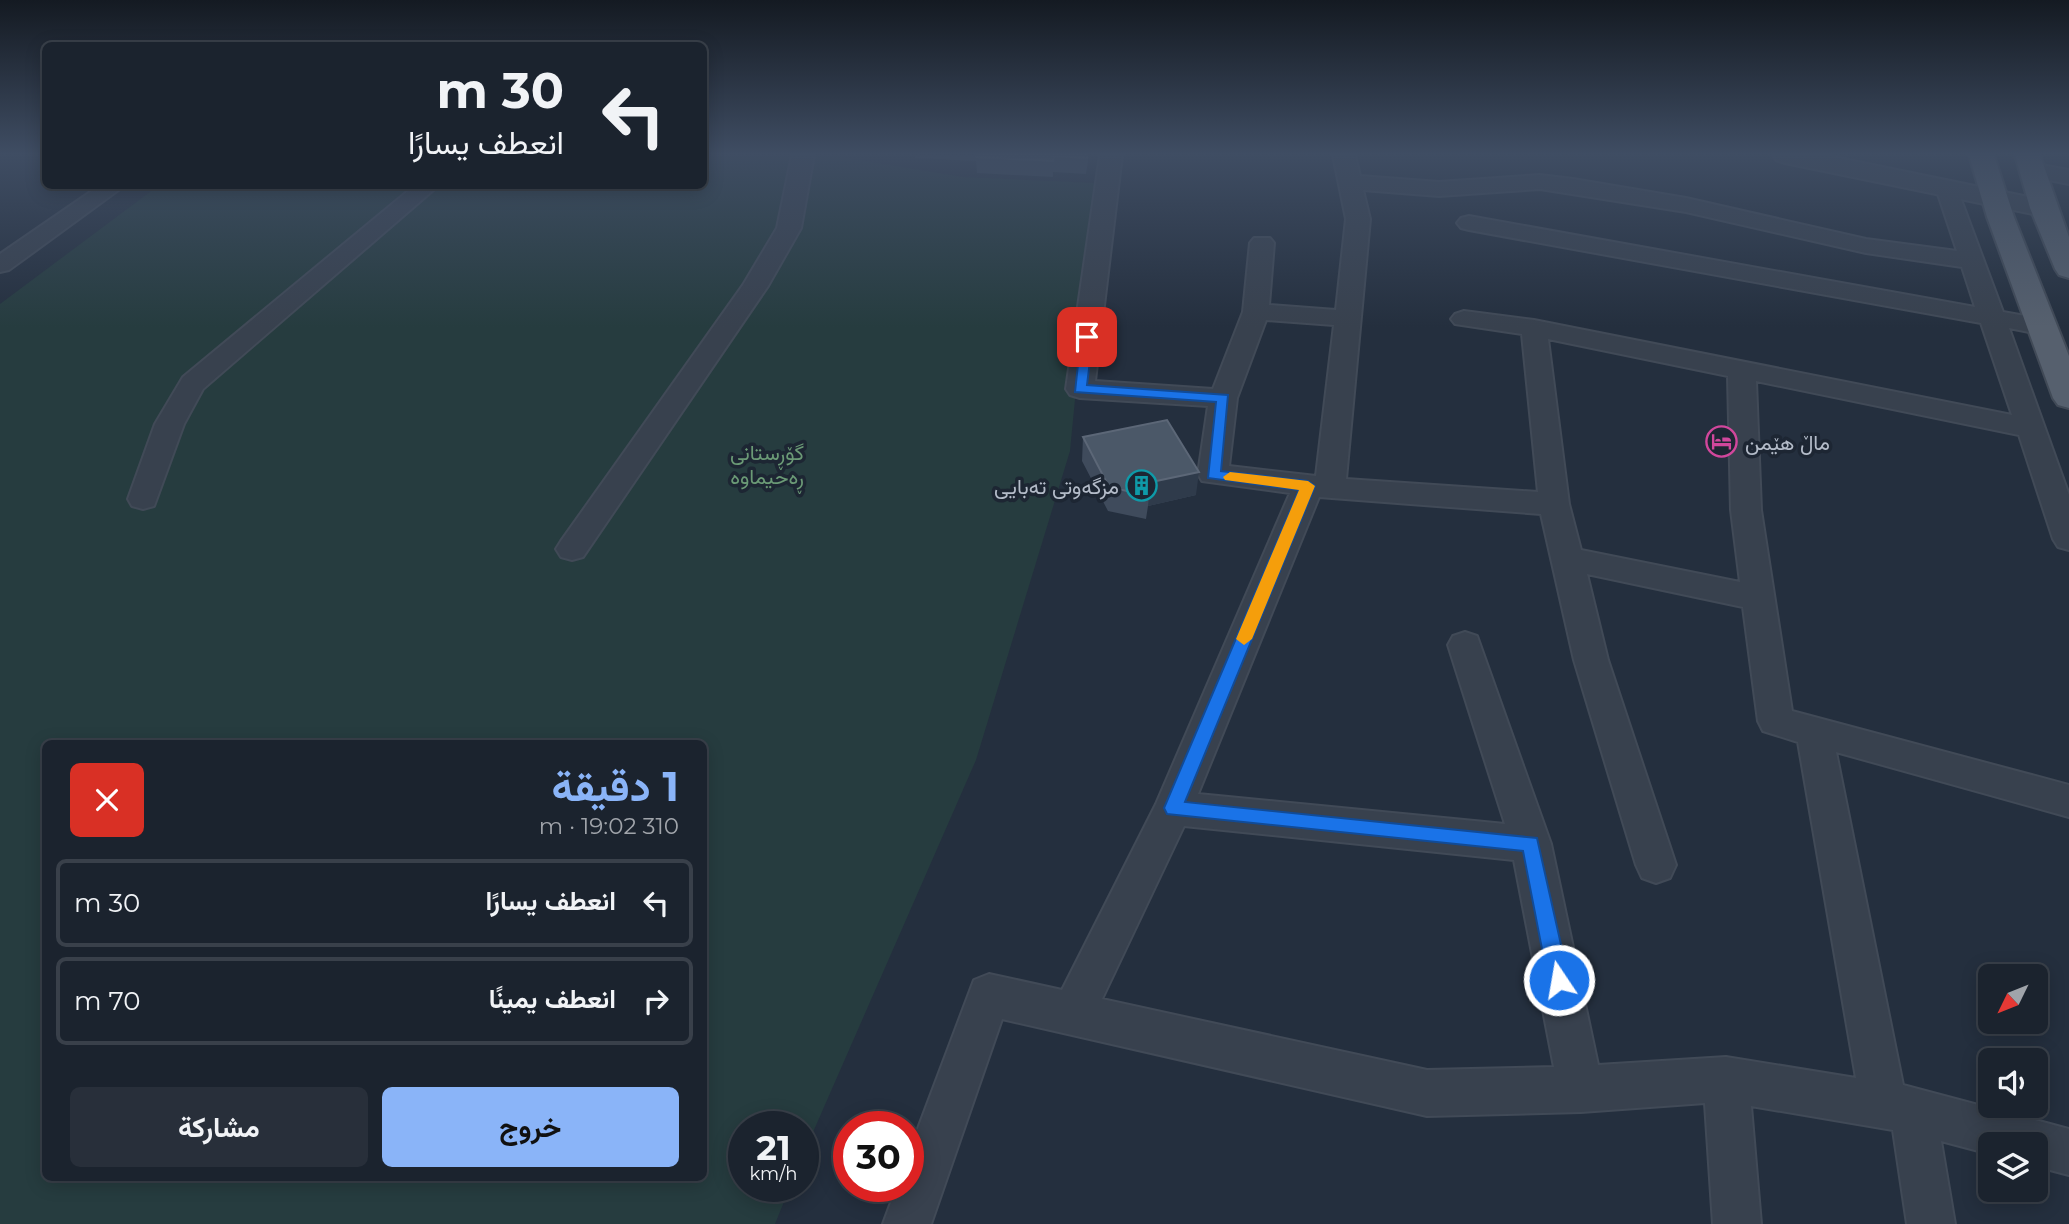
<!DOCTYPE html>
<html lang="ar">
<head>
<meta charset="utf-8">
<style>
  body { margin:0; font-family:Montserrat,Vazirmatn,sans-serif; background:#282f3a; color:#f1f3f6; direction:rtl; height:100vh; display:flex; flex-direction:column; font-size:26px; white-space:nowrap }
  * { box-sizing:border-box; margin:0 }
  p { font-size:23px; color:#a0a4aa }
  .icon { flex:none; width:38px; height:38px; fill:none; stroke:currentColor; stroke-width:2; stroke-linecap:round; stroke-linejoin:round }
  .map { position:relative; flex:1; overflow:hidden; direction:ltr }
  .sheet { position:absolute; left:42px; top:740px; width:665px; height:441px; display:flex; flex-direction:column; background:#1b232e; border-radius:10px; box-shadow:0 4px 18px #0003,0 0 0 2px #39404a; direction:rtl }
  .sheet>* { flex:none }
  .hud { position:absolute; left:42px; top:42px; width:665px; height:147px; border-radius:10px; box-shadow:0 4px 18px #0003,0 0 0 2px #39404a; direction:rtl; background:#1b232e; color:#f1f3f6; overflow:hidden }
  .needle { width:46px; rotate:227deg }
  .controls { position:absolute; left:1978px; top:964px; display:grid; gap:14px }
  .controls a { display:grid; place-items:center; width:70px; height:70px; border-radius:10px; background:#1b232e; box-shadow:0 4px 18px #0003,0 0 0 2px #39404a; font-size:35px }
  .speed { position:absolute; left:728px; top:1111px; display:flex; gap:14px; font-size:35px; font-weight:700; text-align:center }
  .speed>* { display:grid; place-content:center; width:91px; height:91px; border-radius:50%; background:#1b232e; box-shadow:0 4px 18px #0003,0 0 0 2px #39404a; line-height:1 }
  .speed small { font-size:18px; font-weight:400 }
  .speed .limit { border:10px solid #d22; background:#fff; color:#111 }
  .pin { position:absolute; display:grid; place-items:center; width:60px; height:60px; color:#fff; margin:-30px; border-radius:14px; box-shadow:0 4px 10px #0006 }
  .me { position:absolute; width:77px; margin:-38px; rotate:348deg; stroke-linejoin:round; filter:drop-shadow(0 0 5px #0008) }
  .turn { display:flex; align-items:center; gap:24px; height:147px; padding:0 28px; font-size:32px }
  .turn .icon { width:91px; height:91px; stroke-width:2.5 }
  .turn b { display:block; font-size:49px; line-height:60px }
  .round { display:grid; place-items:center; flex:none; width:74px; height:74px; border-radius:10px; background:#282f3a }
  .headline { display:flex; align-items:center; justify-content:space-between; height:119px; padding:0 28px }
  h1 { font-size:42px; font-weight:700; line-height:52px; color:#8ab4f8 }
  .button { display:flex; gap:14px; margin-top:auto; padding:14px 28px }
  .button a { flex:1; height:80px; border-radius:10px; background:#8ab4f8; color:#111; font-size:28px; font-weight:700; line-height:80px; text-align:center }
  .button a+a { background:#282f3a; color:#f1f3f6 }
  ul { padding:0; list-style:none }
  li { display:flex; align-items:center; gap:21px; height:88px; margin:0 14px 10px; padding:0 14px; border:4px solid #39404a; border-radius:10px }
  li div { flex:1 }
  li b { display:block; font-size:26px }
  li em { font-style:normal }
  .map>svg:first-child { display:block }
</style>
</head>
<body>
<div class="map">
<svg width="2069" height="1224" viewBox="0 0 2069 1224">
  <rect width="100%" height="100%" fill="#242f3e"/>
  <path fill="#263c3f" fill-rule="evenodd" d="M 704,155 L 828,155 L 963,177 L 1096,183 L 1070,451 L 976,760 L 803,1155 L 803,1127 L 744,1127 L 744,1186 L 790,1187 L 775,1224 L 0,1224 L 0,304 L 158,186 L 704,186 ZM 46,744 L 704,744 L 704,1178 L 46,1178 Z"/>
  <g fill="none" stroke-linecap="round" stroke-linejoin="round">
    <defs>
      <path id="minor" d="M 792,155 L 814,155 L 801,228 L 768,286 L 583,557 L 572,560 L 561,557 L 556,549 L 561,541 L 743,285 L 777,228 Z
        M 1100,155 L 1122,155 L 1095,381 L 1213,389 L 1243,312 L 1250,243 L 1254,238 L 1270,238 L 1274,243 L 1269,305 L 1336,310 L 1346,219 L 1333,155 L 1355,155 L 1360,176 L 1439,182 L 1540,175 L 1573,179 L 1686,198 L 1866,239 L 1957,251 L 1937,191 L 1948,184 L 1956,186 L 2003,312 L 2053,321 L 2057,327 L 2053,333 L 2044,335 L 2009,328 L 2069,495 L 2069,550 L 2058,547 L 2053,539 L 2019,435 L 1756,381 L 1761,510 L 1792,711 L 2069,785 L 2069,817 L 1836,752 L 1903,1085 L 2069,1129 L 2069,1175 L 2035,1166 L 2035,1144 L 1990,1144 L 1990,1154 L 1941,1141 L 1955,1224 L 1907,1224 L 1893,1130 L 1751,1106 L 1761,1224 L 1713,1224 L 1705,1103 L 1581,1112 L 1427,1116 L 1002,1019 L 931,1224 L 883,1224 L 897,1186 L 908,1186 L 908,1155 L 974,980 L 989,974 L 1062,990 L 1156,804 L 1290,493 L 1202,481 L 1198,474 L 1208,406 L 1080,398 L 1070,395 L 1066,389 ZM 1540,189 L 1686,212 L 1866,253 L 1962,267 L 1975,307 L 1469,216 L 1461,218 L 1457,223 L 1461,228 L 1469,230 L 1981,323 L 2012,415 L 1534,320 L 1464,311 L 1455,314 L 1451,319 L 1455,324 L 1522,334 L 1538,492 L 1346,479 L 1370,219 L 1363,190 L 1439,196 ZM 1266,320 L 1334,325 L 1316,476 L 1229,466 L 1237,398 ZM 1548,339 L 1728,376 L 1731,510 L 1740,582 L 1581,550 L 1569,504 ZM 1319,497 L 1541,514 L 1574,660 L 1636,865 L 1642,878 L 1656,883 L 1670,878 L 1676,865 L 1608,660 L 1587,574 L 1743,607 L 1758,721 L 1763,731 L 1798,742 L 1856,1078 L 1726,1057 L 1598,1065 L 1551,844 L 1477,636 L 1465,632 L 1453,636 L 1448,645 L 1505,824 L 1198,794 ZM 1184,826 L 1514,860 L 1554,1067 L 1427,1070 L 1102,999 Z
        M 2031,163 L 2069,170 L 2069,184 L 2023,175 L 2020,170 L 2023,165 Z
        M 99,186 L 124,186 L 9,270 L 0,272 L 0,254 Z
        M 414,186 L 438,186 L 203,389 L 184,424 L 154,506 L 143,509 L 132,506 L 128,499 L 155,424 L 183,377 Z"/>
      <path id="tertiary" d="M 1773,155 L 1824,155 L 2043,200 L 2052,202 L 2056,208 L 2052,214 L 2043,216 L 1785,163 L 1776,160 Z"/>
      <path id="primary" d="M 1969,155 L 1994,155 L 2014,217 L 2069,356 L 2069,408 L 2058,405 L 2053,398 L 1987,217 Z
        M 2015,155 L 2040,155 L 2069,237 L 2069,278 L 2059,275 L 2055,269 L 2030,208 Z"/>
    </defs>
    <use href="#minor" stroke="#414a57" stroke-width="4"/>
    <use href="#tertiary" stroke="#414a57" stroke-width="4"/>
    <use href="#primary" stroke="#414a57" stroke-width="4"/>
    <use href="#minor" fill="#38414e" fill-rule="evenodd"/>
    <use href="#tertiary" fill="#38414e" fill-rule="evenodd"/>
    <use href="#primary" fill="#56606e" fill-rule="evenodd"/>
  </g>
  <path fill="#3f4b5c" d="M 915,155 L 1089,155 L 1086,174 L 1053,172 L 1053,177 L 977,173 L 976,161 L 915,158 Z
    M 1083,437 L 1196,495 L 1148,506 L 1146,519 L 1108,511 L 1082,461 Z"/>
  <path fill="#2f3b4b" d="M 1199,472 L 1196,495 L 1148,506 L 1149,496 L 1142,484 Z"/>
  <path fill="#4b5868" stroke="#5c6777" stroke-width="2" d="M 977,155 L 1087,155 L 1087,158 L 1054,156 L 1053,161 L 976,157 Z
    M 1167,420 L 1199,472 L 1142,484 L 1149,496 L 1109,487 L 1083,437 Z"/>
  <linearGradient id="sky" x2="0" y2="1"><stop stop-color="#141a22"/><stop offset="0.47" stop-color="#3f4d63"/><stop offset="1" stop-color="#3f4d63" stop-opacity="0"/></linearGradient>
  <rect width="2069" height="327" fill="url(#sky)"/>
  <path fill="#1a73e8" stroke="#114b97" stroke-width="2" d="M 1087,333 L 1093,337 L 1087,385 L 1228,395 L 1221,471 L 1308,481 L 1315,486 L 1185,802 L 1537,838 L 1569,980 L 1566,987 L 1559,990 L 1551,987 L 1548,980 L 1523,851 L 1167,814 L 1164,808 L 1299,490 L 1208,478 L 1216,402 L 1075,392 L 1081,337 Z"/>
  <path fill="#f59e0b" d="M 1230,472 L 1308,481 L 1315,486 L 1252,639 L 1244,645 L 1236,639 L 1299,490 L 1225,480 L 1223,477 Z"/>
  <defs>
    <symbol id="hotel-ring" viewBox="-11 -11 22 22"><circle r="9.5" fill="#1d2633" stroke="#d1479c" stroke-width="1.5"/><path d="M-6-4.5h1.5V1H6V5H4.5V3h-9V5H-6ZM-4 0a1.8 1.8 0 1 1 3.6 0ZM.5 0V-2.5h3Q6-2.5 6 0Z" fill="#d1479c"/></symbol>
    <symbol id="building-ring" viewBox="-11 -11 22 22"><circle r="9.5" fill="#1d2633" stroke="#0f9aa8" stroke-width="1.5"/><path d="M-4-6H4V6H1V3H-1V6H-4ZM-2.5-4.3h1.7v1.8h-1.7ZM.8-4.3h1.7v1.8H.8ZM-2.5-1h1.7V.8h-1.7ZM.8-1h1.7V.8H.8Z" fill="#0f9aa8"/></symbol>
  </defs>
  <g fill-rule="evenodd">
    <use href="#hotel-ring" x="1704" y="424" width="35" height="35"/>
    <use href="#building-ring" x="1124" y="468" width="35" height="35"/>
  </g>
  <g text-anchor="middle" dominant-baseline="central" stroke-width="7" stroke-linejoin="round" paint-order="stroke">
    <g font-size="21" fill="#b4bcc9" stroke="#1d2633" text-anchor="start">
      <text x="1745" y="442">ماڵ هێمن</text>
      <text x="1119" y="486" text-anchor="end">مزگەوتی تەبایی</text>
    </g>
    <g font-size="21" fill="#6b9a76" stroke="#1d2633">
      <text x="767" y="452">گۆڕستانی<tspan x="767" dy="24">ڕەحیماوە</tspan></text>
    </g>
  </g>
</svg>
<div class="controls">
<a><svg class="needle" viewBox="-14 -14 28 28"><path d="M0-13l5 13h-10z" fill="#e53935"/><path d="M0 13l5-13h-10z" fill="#a0a4aa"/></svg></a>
<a><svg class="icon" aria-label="sound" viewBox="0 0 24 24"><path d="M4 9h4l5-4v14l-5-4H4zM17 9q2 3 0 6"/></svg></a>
<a><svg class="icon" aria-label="layers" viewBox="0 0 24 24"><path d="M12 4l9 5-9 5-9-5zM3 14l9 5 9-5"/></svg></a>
</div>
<div class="speed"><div>21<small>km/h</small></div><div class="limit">30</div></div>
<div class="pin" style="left:1087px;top:337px;background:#d93025"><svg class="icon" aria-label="arrive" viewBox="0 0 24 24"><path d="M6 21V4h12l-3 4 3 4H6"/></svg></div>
<svg class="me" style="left:1559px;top:980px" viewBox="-20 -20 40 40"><circle r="17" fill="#1a73e8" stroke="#fff" stroke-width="3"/><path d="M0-11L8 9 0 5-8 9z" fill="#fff"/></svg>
<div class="hud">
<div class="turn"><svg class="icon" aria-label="left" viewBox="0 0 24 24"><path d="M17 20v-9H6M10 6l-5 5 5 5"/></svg><div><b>30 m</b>انعطف يسارًا</div></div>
</div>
<section class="sheet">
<div class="headline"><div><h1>1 دقيقة</h1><p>310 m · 19:02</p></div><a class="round" style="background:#d93025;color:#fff"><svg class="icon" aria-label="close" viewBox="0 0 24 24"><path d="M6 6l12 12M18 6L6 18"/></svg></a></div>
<ul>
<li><svg class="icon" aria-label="left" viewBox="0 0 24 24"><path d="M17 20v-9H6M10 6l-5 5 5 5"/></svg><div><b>انعطف يسارًا</b></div><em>30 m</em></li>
<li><svg class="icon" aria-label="right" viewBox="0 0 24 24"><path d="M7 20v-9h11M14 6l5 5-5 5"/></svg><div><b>انعطف يمينًا</b></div><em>70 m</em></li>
</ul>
<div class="button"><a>خروج</a><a>مشاركة</a></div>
</section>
</div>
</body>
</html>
